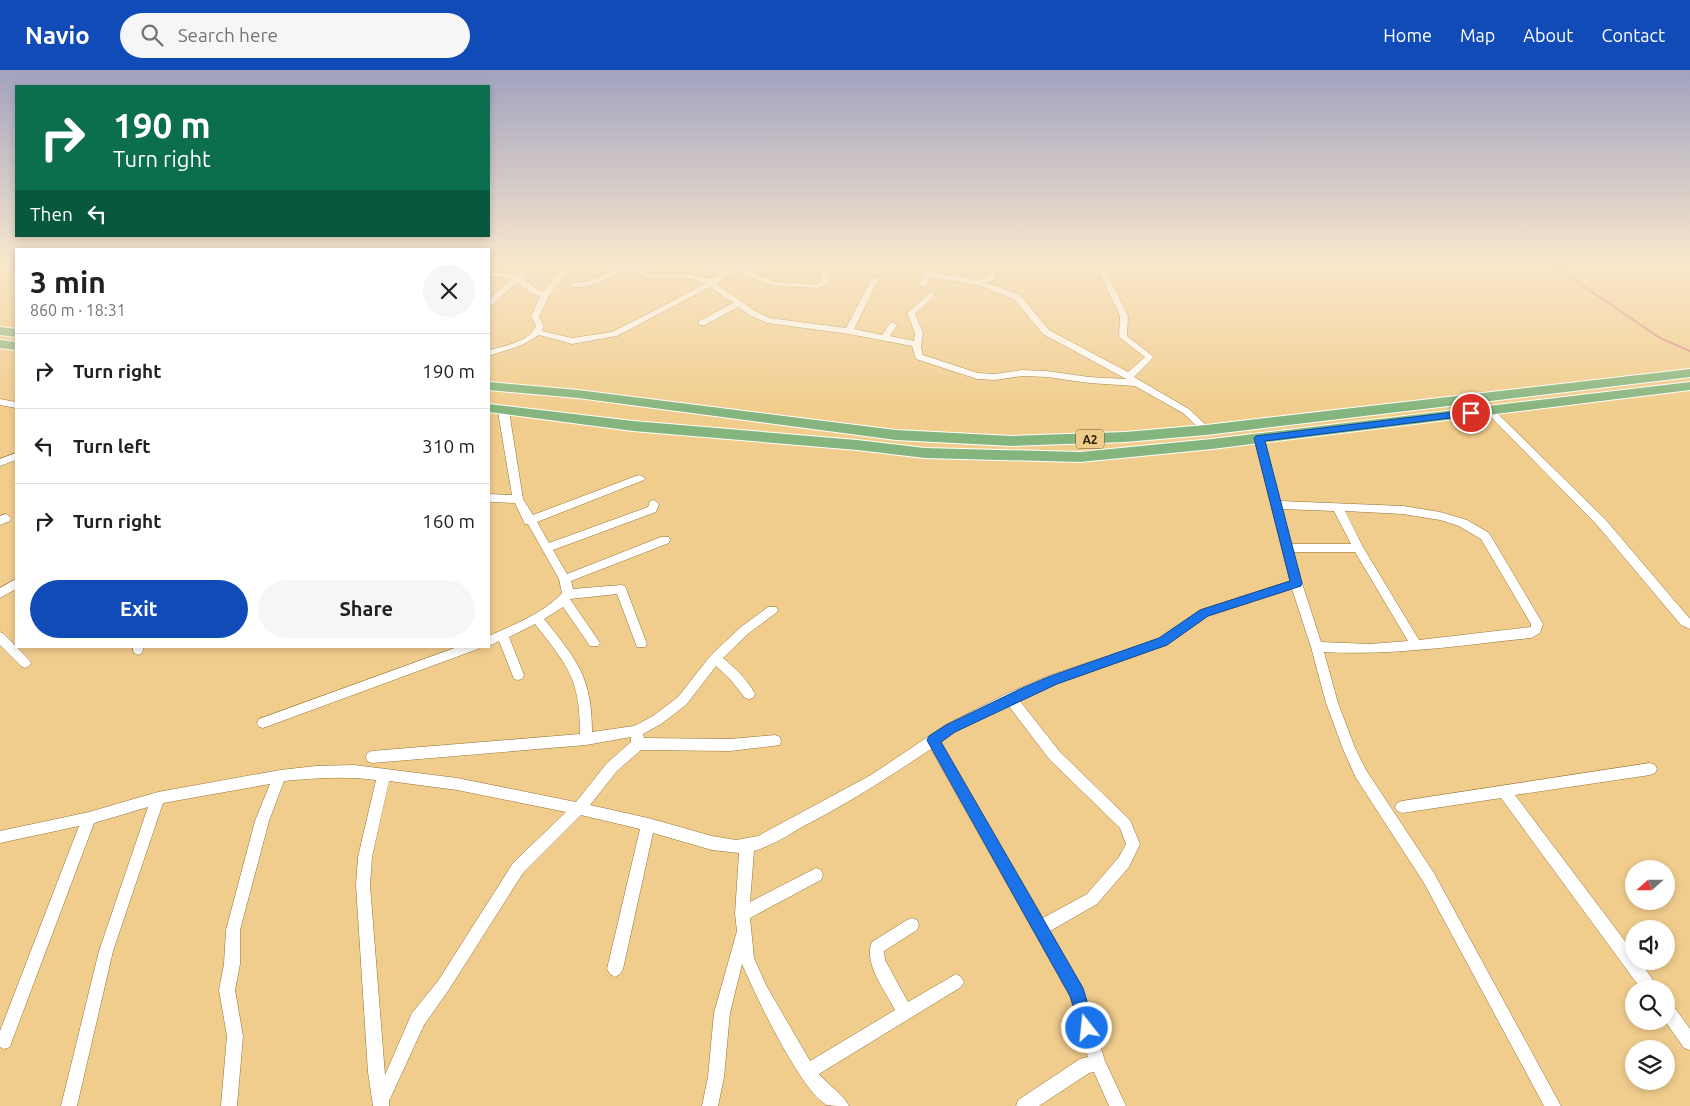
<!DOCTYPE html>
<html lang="en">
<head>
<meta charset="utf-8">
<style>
  body { margin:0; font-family:Ubuntu,sans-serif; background:#f6f6f6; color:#202124; height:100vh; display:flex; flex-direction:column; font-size:19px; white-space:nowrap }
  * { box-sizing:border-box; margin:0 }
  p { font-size:16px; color:#757577 }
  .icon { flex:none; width:28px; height:28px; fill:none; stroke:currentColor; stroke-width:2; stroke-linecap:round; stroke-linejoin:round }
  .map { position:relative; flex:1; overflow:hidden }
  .side { position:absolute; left:15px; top:178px; width:475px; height:400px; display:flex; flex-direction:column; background:#fff; border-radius:0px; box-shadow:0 2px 8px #0003 }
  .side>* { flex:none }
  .guide { position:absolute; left:15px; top:15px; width:475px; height:152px; border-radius:0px; box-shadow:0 2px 8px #0003; background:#0b6e4f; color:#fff; overflow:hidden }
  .needle { width:32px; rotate:249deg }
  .tools { position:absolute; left:1625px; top:790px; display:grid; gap:10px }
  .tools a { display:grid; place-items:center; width:50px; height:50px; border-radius:50%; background:#fff; box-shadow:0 2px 8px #0003; font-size:25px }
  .pin { position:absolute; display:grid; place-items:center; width:42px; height:42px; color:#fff; margin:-21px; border:2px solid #fff; border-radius:50%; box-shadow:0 1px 5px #0007 }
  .me { position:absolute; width:55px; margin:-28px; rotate:344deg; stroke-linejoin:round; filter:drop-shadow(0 0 4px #0008) }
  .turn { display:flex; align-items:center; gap:18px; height:105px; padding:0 15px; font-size:22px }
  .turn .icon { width:65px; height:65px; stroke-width:2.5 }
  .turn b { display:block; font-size:35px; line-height:42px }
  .then { display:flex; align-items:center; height:48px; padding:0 15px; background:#0003; gap:10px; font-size:19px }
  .round { display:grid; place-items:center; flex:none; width:52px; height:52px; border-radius:26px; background:#f6f6f6 }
  .head { display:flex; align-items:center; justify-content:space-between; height:85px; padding:0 15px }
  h1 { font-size:30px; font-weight:600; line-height:38px }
  .action { display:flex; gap:10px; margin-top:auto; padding:10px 15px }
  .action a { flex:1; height:58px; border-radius:30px; background:#104bb7; color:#fff; font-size:20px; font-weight:600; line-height:58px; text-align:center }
  .action a+a { background:#f6f6f6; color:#202124 }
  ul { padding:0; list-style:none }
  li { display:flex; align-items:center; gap:15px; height:75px; padding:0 15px; border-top:1px solid #e0e0e0 }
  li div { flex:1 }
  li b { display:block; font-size:19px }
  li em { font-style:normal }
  header { display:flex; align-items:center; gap:30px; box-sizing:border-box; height:70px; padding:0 25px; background:#104bb7; color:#fff }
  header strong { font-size:24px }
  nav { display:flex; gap:28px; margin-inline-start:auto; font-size:18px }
  .search { width:350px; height:45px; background:#f6f6f6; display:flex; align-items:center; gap:12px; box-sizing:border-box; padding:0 18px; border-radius:28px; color:#757577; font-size:19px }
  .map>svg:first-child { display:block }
</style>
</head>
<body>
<header>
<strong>Navio</strong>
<div class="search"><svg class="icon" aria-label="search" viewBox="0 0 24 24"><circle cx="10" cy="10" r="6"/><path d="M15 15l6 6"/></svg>Search here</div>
<nav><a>Home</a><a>Map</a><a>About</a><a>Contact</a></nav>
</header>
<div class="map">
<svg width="1690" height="1036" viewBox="0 0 1690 1036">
  <rect width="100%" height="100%" fill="#f1cd8d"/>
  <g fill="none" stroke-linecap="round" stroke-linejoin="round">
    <path stroke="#da8785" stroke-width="2" d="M 1552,195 L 1660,268 L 1690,281"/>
    <defs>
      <path id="minor" d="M 2,195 L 11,195 L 0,201 Z
        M 524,195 L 532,195 L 522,208 L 537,219 L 543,222 L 565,195 L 573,195 L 549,226 L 539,247 L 544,256 L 542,261 L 572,268 L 612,262 L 673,231 L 706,213 L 687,208 L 649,208 L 626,200 C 612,206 581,224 568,215 L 572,213 L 589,211 L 619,197 L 617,195 L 628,195 L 650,204 L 687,204 L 712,209 L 719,205 L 698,195 L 708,195 L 724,202 L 737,195 L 746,195 L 742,198 L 775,212 L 817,214 L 821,212 L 822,202 L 827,195 L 835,195 L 830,202 L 828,215 L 818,218 L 774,216 L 736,202 L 716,214 L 757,242 L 769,248 L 846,258 L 871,209 L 875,207 L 879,209 L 854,259 L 882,265 L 890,253 L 893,252 L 897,255 L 890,266 L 914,271 L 915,263 L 907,243 L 931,222 L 935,224 L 934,226 L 915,244 L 923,263 L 921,277 L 923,285 L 978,303 L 995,304 L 1022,300 L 1047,301 L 1089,307 L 1126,309 L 1043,264 L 1014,229 L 978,215 L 931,207 L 925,217 L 918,215 L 924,205 L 921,202 L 922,195 L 930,195 L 929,201 L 931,202 L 979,210 L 988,206 L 991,195 L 1001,195 L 998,198 L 995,209 L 987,213 L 1020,225 L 1049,260 L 1128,302 L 1145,287 L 1119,267 L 1120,246 L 1100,204 L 1090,195 L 1098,195 L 1107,203 L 1128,246 L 1127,266 L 1154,287 L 1134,307 L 1189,339 L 1211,360 L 1209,362 L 1203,362 L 1183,343 L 1135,316 L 1089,313 L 1047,307 L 1022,306 L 995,310 L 977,309 L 916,289 L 912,276 L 849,264 L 767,253 L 751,246 L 738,237 L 705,255 L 699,255 L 699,251 L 733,233 L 710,217 L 617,266 L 572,274 L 539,265 L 522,275 L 489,286 L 489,280 C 504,276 529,272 536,256 L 531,247 L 540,226 L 531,223 L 517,212 L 492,235 L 489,235 L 489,229 L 511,209 L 489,206 L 489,202 L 515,205 Z
        M 772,195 L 790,195 L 793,197 L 789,199 Z
        M 0,329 L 16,332 L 16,338 L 0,335 Z
        M 504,338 L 509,341 L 523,429 L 533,445 L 636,406 L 640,405 L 645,408 L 644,410 L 537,452 L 549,473 L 648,437 L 650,431 L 654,430 L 659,434 L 656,442 L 553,480 L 567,504 L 661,467 L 669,467 L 670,470 L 669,473 L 571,511 L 573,519 L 621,515 L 625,516 L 647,574 L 645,577 L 637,577 L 617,524 L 570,529 L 598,570 L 600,573 L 598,576 L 590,576 L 563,537 L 544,549 C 577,590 592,607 592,662 L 634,656 L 653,646 L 678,627 L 711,585 L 741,557 L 768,537 L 776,537 L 778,540 L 776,543 L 749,563 L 723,588 C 735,598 748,610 755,624 L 753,628 L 749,629 L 745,628 L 730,609 L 716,596 L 686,635 L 661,654 L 643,664 L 644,668 L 730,669 L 775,665 L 780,667 L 781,671 L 780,675 L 730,681 L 641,680 L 617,701 L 590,735 L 648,748 L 712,766 L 736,770 L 758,766 L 871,705 L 947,654 L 1006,624 L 1048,606 L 1159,569 L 1200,540 L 1290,511 L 1254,368 L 1256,366 L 1262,366 L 1264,368 L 1280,431 L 1403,436 L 1440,442 L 1467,450 L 1489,463 L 1543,554 L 1540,563 L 1531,568 C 1462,575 1394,586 1324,582 L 1338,633 L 1355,678 L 1366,700 L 1434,803 L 1561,1036 L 1544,1036 L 1424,813 L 1356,708 L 1343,679 L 1326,633 L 1311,577 L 1292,519 L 1208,546 L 1167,575 L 1056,614 L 1019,630 L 1060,682 L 1130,750 L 1140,774 L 1129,797 L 1097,834 L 1050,861 L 1082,918 L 1105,991 L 1126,1036 L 1109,1036 L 1094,1002 L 1089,1003 L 1039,1036 L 1016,1036 L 1018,1030 L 1080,989 L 1088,987 L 1070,926 L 931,679 C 889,707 847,734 802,757 C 787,766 771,776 754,781 L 750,832 L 816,798 L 821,800 L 823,805 L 821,810 L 750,848 L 754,888 L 766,915 L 810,991 L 895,940 C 885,920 863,893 872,872 L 907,850 L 912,848 L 917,850 L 919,855 L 917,860 L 884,881 L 885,890 L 908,932 L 956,904 L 961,907 L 964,912 L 961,917 L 819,1004 C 827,1014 845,1026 849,1036 C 843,1036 832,1036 827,1035 C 801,1022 755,924 742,894 L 730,943 L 724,1007 L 718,1036 L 702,1036 L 708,1007 L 714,943 L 737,861 L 735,844 L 739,783 L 712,780 L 653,763 L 623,899 L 620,904 L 615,907 L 610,904 L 607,899 L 640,759 L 581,745 L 523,803 L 448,921 L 424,955 L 389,1031 L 389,1036 L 373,1036 L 368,1002 L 356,815 L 358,787 L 376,710 C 345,706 315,708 284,711 L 269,751 L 240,860 L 240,894 L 235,920 L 243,966 L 237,1036 L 221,1036 L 227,966 L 219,920 L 224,894 L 226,860 L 255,751 L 270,714 L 163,733 L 113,881 L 77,1036 L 61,1036 L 99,881 L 148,737 L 94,753 L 12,971 L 10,977 L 4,979 L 0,977 L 0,961 L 79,756 L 0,773 L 0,761 L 89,742 L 158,722 L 280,700 L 316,696 L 354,695 L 457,708 L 576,732 L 607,693 L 631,672 L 631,667 L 586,675 L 372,693 L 367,691 L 366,687 L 367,683 L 372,681 L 580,664 C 580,609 568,596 535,554 L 509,567 L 524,605 L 522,609 L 518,610 L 514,609 L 499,571 L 489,576 L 489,566 C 514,554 543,544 562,523 L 559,509 L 528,454 L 525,454 L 515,433 L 489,432 L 489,424 L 512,425 L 499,348 L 499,341 ZM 1282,439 L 1334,441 L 1351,474 L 1291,474 ZM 1345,441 L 1403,444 L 1440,450 L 1459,456 L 1481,469 L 1531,554 L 1531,557 L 1419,570 L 1363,477 ZM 1294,482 L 1355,482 L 1408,571 L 1370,574 L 1321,572 L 1302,513 ZM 1008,635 L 1050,690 L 1120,758 L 1126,774 L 1119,787 L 1087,824 L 1043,848 L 941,672 L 955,662 ZM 389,711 L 457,720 L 566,742 L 513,793 L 438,911 L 412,943 L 385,1005 L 370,815 L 372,787 Z
        M 1490,338 L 1493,339 L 1605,449 L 1690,549 L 1690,559 L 1681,555 L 1597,455 L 1487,343 L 1487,339 Z
        M 16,383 L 16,390 L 0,396 L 0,389 Z
        M 6,444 L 11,448 L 10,451 L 0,455 L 0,446 Z
        M 16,509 L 16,519 L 0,528 L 0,518 Z
        M 0,562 L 4,564 L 29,590 L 31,593 L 29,596 L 25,598 L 21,596 L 0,575 Z
        M 132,576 L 144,576 L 142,583 L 138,585 L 134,583 Z
        M 460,576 L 480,576 L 478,579 L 263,658 L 259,657 L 257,653 L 259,649 Z
        M 1650,693 L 1655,695 L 1657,699 L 1655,703 L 1650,705 L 1515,725 L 1634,883 L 1634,891 L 1640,891 L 1659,919 L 1641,919 L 1501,728 L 1402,743 L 1397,741 L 1395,737 L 1397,733 L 1402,731 Z
        M 1666,932 L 1672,934 L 1690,959 L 1690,980 L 1684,978 L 1665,951 L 1666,951 Z"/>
      <path id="highway" d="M 0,257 L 16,259 L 16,267 L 0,265 Z
        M 0,270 L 16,272 L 16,280 L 0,278 Z
        M 1690,299 L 1690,307 L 1206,365 L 1125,372 L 1012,376 L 896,370 L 578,328 L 489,320 L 489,312 L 578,320 L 896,360 L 1012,366 L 1125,362 L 1206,355 Z
        M 1690,312 L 1690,320 L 1212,379 L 1080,392 L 925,388 L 857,380 L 633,361 L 489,342 L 489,334 L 633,351 L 857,370 L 925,378 L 1080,382 L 1212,369 Z"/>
    </defs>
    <use href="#minor" stroke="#947334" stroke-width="1"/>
    <use href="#highway" stroke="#fff" stroke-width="2"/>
    <use href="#minor" fill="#fff" fill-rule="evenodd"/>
    <use href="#highway" fill="#85b57e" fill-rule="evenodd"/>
  </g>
  <linearGradient id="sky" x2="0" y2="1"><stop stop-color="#a2a2c0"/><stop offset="0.57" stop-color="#f9e8cc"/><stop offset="1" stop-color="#f9e8cc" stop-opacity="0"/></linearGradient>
  <rect width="1690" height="340" fill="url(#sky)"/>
  <path fill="#1a73e8" stroke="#114b97" d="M 1471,340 L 1476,343 L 1474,345 L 1265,371 L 1302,513 L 1301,516 L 1208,546 L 1167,575 L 1057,614 L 955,662 L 941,672 L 1083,918 L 1095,958 L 1093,964 L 1087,966 L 1082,964 L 1070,926 L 929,674 L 927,670 L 929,666 L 946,655 L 1020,619 L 1048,607 L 1159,568 L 1200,540 L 1290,511 L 1254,368 L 1256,366 Z"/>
  <g text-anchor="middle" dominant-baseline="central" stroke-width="5" stroke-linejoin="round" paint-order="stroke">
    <rect fill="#f1cd8d" stroke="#68542e" stroke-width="1" x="1076" y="359.5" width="28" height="19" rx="4"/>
    <g font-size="12" font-weight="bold" fill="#2e2005">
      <text x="1090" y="369">A2</text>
    </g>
  </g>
</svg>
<div class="tools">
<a><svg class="needle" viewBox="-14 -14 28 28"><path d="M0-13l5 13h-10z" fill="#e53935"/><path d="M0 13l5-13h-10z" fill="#757577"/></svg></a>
<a><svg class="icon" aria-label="sound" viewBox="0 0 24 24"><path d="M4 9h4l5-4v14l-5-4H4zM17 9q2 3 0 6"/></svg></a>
<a><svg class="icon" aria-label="search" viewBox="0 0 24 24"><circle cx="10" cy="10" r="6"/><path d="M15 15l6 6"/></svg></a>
<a><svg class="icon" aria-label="layers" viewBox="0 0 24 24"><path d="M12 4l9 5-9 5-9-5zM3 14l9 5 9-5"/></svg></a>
</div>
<div class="pin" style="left:1471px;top:343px;background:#d93025"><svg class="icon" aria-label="arrive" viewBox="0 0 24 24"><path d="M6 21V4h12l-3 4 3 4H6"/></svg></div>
<svg class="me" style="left:1087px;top:958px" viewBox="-20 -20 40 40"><circle r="17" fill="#1a73e8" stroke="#fff" stroke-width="3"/><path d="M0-11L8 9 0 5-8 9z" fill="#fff"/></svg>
<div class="guide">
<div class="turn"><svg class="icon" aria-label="right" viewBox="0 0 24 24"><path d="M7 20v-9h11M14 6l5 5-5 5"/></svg><div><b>190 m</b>Turn right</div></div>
<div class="then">Then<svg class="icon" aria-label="left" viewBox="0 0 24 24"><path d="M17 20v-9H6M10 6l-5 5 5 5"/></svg></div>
</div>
<section class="side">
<div class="head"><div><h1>3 min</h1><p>860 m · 18:31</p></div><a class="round"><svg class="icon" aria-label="close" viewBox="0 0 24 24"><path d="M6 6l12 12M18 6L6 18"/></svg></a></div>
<ul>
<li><svg class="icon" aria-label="right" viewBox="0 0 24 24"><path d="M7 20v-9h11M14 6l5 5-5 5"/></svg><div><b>Turn right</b></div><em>190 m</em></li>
<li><svg class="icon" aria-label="left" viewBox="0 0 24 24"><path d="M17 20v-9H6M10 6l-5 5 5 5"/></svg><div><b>Turn left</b></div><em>310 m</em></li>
<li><svg class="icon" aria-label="right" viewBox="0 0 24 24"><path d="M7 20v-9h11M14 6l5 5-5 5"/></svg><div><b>Turn right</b></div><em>160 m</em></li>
</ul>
<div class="action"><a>Exit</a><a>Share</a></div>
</section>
</div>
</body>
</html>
